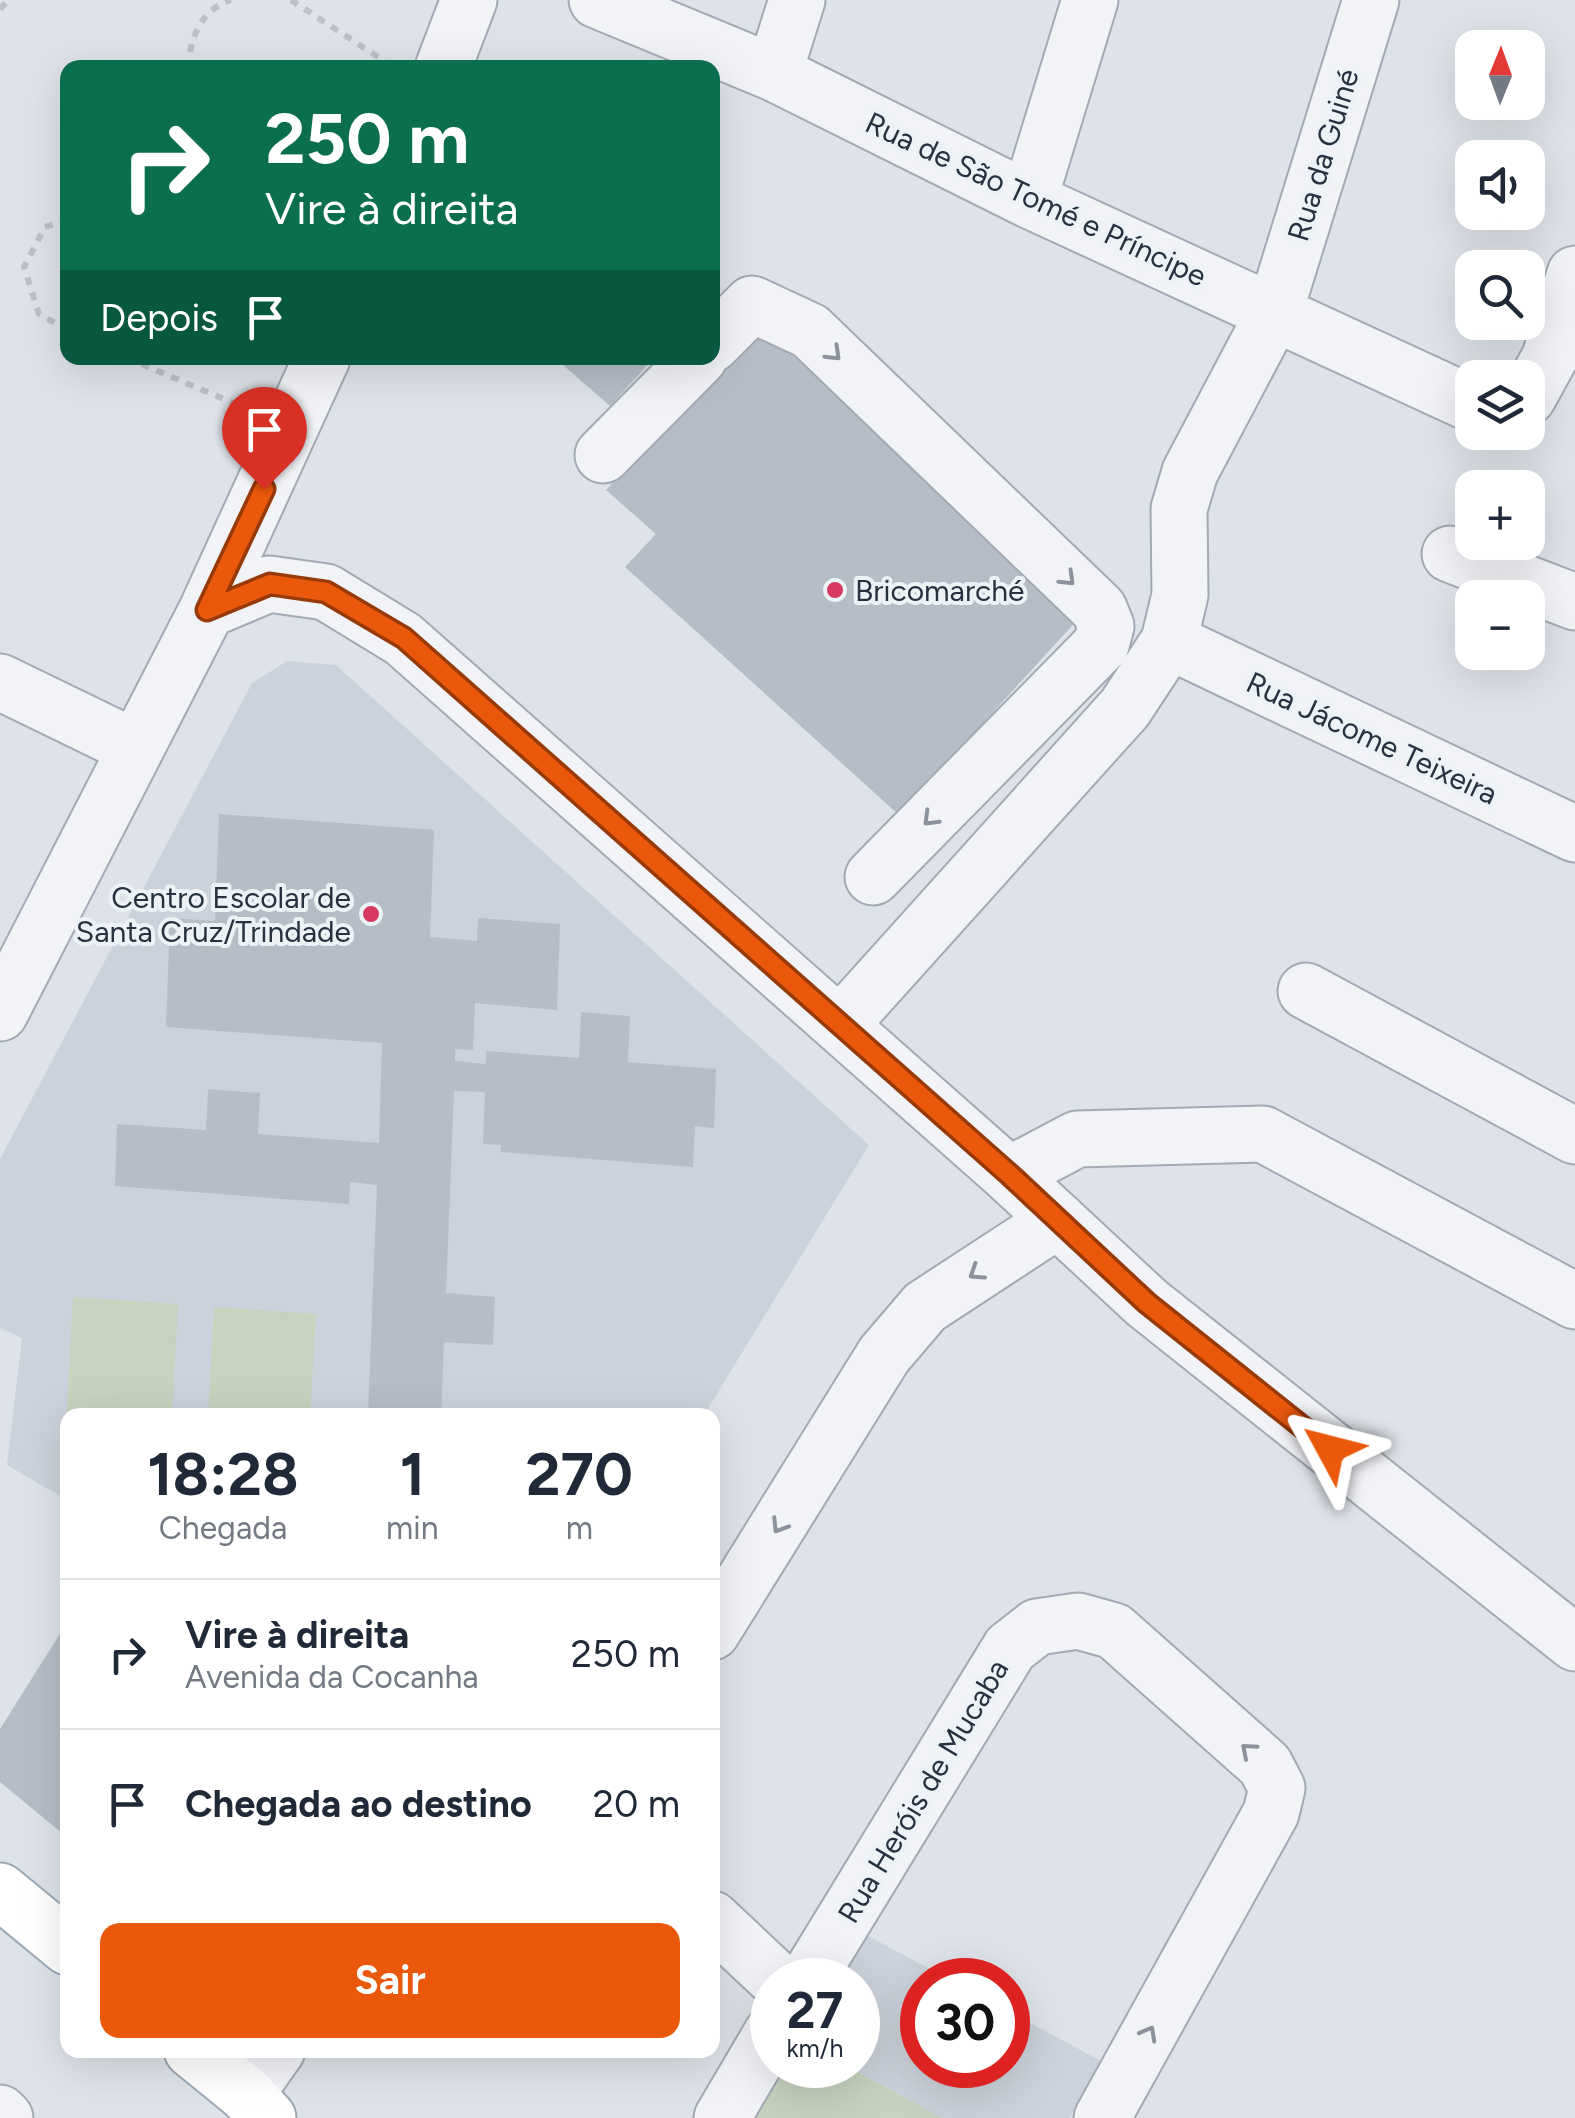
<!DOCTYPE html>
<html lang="pt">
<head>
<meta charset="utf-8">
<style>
  body { margin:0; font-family:Figtree,sans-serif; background:#f6f6f7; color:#1f2937; height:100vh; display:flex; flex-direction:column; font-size:38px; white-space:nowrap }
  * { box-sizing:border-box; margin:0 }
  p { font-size:32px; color:#747a83 }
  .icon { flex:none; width:55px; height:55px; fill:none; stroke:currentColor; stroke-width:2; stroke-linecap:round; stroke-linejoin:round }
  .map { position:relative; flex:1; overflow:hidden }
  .sheet { position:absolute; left:60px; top:1408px; width:660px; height:650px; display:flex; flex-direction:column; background:#fff; border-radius:20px; box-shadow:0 10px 40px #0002 }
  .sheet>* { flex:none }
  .top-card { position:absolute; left:60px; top:60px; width:660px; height:305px; border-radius:20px; box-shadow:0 10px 40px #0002; background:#0b6e4f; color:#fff; overflow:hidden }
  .needle { width:65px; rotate:1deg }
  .tools { position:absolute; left:1455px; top:30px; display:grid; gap:20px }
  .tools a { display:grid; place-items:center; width:90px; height:90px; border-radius:20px; background:#fff; box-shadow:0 10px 40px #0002; font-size:50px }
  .speed { position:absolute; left:750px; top:1958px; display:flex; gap:20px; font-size:50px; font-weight:700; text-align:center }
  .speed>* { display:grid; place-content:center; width:130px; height:130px; border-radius:50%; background:#fff; box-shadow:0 10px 40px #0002; line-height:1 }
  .speed small { font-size:25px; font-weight:400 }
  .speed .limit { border:15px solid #d22; background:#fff; color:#111 }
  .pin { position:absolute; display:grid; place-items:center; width:85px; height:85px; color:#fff; margin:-102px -42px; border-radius:50% 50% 50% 0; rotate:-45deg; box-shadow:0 0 10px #0007 }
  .pin .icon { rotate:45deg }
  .me { position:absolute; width:110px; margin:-55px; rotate:308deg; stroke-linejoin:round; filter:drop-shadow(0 0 8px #0008) }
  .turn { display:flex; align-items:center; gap:35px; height:210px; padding:0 40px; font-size:45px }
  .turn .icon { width:130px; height:130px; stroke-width:2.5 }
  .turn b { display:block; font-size:70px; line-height:85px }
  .then { display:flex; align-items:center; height:95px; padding:0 40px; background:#0003; gap:20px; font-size:38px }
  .eta { display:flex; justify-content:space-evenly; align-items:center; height:170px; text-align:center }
  .eta b { font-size:60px; font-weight:700; line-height:70px }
  .cta { display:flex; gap:20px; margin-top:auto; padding:20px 40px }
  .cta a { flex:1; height:115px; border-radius:20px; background:#ea580c; color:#fff; font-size:40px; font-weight:700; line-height:115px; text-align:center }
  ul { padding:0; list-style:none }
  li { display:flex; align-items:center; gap:30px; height:150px; padding:0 40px; border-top:2px solid #e0e1e3 }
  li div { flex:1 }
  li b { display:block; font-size:38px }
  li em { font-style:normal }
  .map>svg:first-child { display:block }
</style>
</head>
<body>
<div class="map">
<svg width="1575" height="2118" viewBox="0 0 1575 2118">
  <rect width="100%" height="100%" fill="#dee3e9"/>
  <path fill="#ccd2db" d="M 287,661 L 336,665 L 869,1145 L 704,1415 L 68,1415 L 67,1500 L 7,1465 L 22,1338 L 0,1328 L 0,1159 L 252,683 Z
    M 857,1930 L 950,1980 L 922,1980 L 922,2065 L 1008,2065 L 1008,2011 L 1103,2062 L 1069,2118 L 942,2118 L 845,2065 L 858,2065 L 858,1980 L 826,1980 Z"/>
  <path fill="#c6d3be" d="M 73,1297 L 178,1304 L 172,1415 L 68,1415 L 65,1445 Z
    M 214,1307 L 316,1314 L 310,1415 L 208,1415 Z
    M 773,2065 L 845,2065 L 942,2118 L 741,2118 Z"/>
  <path fill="#b5bdc6" d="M 758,324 L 1081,616 L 899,815 L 625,567 L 656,534 L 606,490 Z
    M 555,358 L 654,358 L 610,406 Z
    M 219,814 L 434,830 L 430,937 L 477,941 L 478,918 L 560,924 L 557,1010 L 475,1003 L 473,1050 L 455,1049 L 455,1061 L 486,1064 L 486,1051 L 579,1058 L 581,1012 L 630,1016 L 628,1062 L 716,1069 L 714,1128 L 695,1126 L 693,1167 L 501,1152 L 501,1145 L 483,1144 L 485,1092 L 454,1091 L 446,1293 L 495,1297 L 493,1345 L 444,1342 L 441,1415 L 368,1415 L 377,1185 L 350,1182 L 349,1204 L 115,1186 L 117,1124 L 206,1130 L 208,1089 L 260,1093 L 258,1134 L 379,1143 L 382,1043 L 166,1027 L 170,918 L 215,921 Z
    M 68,1621 L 68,1838 L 0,1782 L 0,1729 Z"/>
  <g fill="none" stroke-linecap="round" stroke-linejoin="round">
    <defs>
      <path id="minor" d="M 597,0 L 774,73 L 1029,200 L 1472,404
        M 443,68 L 469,0
        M 774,73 L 797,0
        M 1029,200 L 1090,0
        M 712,344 L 752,304 L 810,331 L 1099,609 L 1106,626 L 1101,645 L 873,877
        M 1528,397 L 1550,357 L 1575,274
        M 603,455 L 699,358
        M 1450,554 L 1575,602
        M 207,610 L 269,584 L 326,592 L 403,639 L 1009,1175 L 1147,1303 L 1575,1643
        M 1169,641 L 1575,834
        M 0,682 L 136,748
        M 1306,991 L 1575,1136
        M 0,1013 L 207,610 L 322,358
        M 840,1025 L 1125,708 L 1169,641 L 1180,595 L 1179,509 L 1190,472 L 1275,311 L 1371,0
        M 1009,1175 L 1077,1139 L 1263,1134 L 1575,1301
        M 712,1632 L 884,1355 L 925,1307 L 1058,1220
        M 712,1919 L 777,1980
        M 807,1980 L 1010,1648 L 1037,1627 L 1078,1621 L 1114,1631 L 1265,1765 L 1277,1788 L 1271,1813 L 1102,2118
        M 246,2094 L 277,2050
        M 0,2113 L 5,2118
        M 722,2118 L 772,2033"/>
      <path id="major" d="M 0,1891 L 68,1947
        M 192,2050 L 246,2094 L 268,2118"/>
    </defs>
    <use href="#minor" stroke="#a3aab3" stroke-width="59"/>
    <use href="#major" stroke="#9ca9b5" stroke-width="59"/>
    <path stroke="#bcc1c7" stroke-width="6" stroke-dasharray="8 8" stroke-linecap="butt" d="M 291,0 L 395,68
      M 0,9 L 9,0
      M 188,68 C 190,38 201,9 231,0
      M 68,220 L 45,227 L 24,267 L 39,314 L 68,330
      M 127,358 L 250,410"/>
    <use href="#minor" stroke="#f1f3f7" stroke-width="55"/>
    <use href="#major" stroke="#fff" stroke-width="55"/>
  </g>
  <defs><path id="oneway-chevron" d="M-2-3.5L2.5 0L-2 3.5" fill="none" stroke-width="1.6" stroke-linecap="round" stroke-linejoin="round" transform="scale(2.5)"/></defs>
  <g stroke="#8c929c">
    <use href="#oneway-chevron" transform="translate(834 354) rotate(44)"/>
    <use href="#oneway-chevron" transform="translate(1068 579) rotate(44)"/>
    <use href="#oneway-chevron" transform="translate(930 819) rotate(135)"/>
    <use href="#oneway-chevron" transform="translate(976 1273) rotate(147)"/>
    <use href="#oneway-chevron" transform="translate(779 1526) rotate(122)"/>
    <use href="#oneway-chevron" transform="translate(1248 1750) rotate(-139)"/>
    <use href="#oneway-chevron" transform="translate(1149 2033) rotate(-61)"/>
  </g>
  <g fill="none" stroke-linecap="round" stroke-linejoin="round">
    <defs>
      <path id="route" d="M 264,489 L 207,610 L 270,584 L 326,592 L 404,638 L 1010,1175 L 1147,1303 L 1330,1449"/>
    </defs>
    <use href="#route" stroke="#983908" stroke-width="25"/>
    <use href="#route" stroke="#ea580c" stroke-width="18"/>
  </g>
  <g fill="#d73960" stroke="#edf2f6" stroke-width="4">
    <circle cx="835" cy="590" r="10"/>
    <circle cx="371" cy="914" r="10"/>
  </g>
  <g text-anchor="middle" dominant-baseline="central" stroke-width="8" stroke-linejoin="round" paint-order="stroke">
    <g font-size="30" fill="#263240" stroke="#edf2f6">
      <text transform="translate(1323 155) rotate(-73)">Rua da Guiné</text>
      <text transform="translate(1036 199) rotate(25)">Rua de São Tomé e Príncipe</text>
      <text transform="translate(1372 738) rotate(25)">Rua Jácome Teixeira</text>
      <text transform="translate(923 1791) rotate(-59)">Rua Heróis de Mucaba</text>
    </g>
    <g font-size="30" fill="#263240" stroke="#edf2f6" text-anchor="start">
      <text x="855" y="590">Bricomarché</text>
      <text x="351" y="897" text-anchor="end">Centro Escolar de<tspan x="351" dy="34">Santa Cruz/Trindade</tspan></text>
    </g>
  </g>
</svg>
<div class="tools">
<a><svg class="needle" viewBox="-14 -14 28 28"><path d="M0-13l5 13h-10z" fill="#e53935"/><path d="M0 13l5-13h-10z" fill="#747a83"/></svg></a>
<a><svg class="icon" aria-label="sound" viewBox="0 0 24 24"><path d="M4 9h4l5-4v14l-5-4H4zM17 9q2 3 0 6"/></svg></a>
<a><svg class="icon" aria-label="search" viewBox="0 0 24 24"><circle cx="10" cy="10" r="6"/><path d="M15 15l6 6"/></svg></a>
<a><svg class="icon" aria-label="layers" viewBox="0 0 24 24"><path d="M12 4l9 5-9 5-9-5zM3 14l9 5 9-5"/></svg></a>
<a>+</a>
<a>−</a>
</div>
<div class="speed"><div>27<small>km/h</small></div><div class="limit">30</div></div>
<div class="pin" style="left:264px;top:489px;background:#d93025"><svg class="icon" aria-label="arrive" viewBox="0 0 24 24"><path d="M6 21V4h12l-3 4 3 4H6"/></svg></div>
<svg class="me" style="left:1330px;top:1449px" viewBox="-20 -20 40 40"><path d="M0-17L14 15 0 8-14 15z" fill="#ea580c" stroke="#fff" stroke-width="4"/></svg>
<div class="top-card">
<div class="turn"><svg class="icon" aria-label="right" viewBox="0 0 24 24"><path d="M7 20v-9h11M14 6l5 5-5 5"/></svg><div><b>250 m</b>Vire à direita</div></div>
<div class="then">Depois<svg class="icon" aria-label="arrive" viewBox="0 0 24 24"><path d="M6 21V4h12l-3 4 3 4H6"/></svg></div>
</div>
<section class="sheet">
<div class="eta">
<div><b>18:28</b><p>Chegada</p></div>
<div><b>1</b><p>min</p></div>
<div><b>270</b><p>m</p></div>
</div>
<ul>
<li><svg class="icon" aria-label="right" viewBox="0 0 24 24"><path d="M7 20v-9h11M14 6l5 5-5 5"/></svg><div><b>Vire à direita</b><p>Avenida da Cocanha</p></div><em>250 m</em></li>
<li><svg class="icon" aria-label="arrive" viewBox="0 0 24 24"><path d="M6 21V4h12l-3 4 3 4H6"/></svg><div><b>Chegada ao destino</b></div><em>20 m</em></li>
</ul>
<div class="cta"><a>Sair</a></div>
</section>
</div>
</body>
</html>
